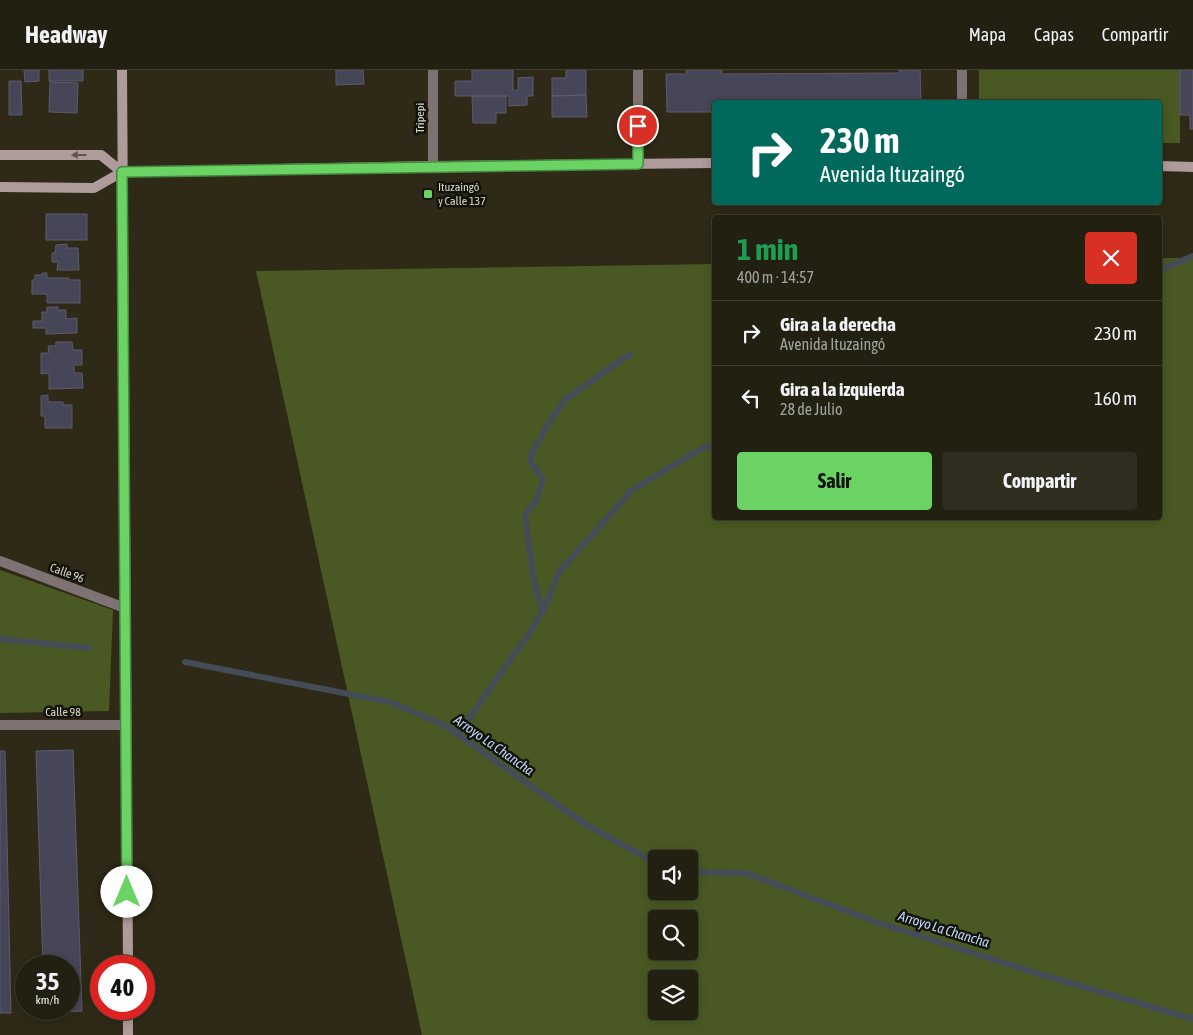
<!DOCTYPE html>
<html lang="es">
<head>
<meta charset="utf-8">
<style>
  body { margin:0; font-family:"Asap Condensed",sans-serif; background:#2e2d1f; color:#f1f3f6; height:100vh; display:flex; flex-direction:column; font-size:19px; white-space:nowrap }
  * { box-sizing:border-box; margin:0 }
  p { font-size:16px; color:#a2a39f }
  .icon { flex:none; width:28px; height:28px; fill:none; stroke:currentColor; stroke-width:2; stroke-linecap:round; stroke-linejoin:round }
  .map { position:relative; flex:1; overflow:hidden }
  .details { position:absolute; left:712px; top:145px; width:450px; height:305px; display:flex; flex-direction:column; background:#222011; border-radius:5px; box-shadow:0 2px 12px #0003,0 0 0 1px #3f3e31 }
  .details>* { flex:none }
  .banner { position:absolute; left:712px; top:30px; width:450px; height:105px; border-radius:5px; box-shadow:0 2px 12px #0003,0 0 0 1px #3f3e31; background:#00695c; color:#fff; overflow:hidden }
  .buttons { position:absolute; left:648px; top:780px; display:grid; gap:10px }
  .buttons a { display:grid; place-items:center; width:50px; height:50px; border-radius:5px; background:#222011; box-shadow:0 2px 12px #0003,0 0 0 1px #3f3e31; font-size:25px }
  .speed { position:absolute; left:15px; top:885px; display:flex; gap:10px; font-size:25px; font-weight:700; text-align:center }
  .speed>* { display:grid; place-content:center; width:65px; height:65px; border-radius:50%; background:#222011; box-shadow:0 2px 12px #0003,0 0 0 1px #3f3e31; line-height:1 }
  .speed small { font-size:12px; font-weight:400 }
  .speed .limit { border:8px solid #d22; background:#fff; color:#111 }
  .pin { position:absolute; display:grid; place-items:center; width:42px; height:42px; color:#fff; margin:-21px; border:2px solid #fff; border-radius:50%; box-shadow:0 1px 5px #0007 }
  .me { position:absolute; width:55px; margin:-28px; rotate:0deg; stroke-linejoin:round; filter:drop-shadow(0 0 4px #0008) }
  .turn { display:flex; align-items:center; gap:18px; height:105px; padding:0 25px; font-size:22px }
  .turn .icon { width:65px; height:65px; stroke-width:2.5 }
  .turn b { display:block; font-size:35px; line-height:42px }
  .round { display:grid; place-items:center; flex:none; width:52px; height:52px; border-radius:5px; background:#2e2d1f }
  .head { display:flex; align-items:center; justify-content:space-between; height:85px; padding:0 25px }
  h1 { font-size:30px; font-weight:700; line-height:38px; color:#1e9e55 }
  .primary-button { display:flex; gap:10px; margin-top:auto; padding:10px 25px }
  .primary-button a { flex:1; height:58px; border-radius:5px; background:#6ad363; color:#111; font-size:20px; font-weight:700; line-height:58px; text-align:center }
  .primary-button a+a { background:#2e2d1f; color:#f1f3f6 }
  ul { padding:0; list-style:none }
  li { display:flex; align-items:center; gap:15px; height:65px; padding:0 25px; border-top:1px solid #3f3e31 }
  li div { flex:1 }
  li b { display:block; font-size:19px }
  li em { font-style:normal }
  header { display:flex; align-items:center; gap:30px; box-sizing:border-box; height:70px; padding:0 25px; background:#222011; border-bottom:1px solid #3f3e31 }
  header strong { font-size:24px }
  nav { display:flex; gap:28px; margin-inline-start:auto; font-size:18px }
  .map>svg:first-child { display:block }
</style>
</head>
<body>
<header>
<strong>Headway</strong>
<nav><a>Mapa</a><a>Capas</a><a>Compartir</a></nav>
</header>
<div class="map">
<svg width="1193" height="965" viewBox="0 0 1193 965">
  <rect width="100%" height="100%" fill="#2e2a17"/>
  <path fill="#4a5923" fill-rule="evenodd" d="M 979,0 L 1180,0 L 1180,73 L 1160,73 L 1160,32 L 979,32 Z
    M 1160,188 L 1193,188 L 1193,965 L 422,965 L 256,201 L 715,194 L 715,448 L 1160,448 ZM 656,789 L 689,789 L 689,821 L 656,821 ZM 656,849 L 689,849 L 689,881 L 656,881 ZM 656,909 L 689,909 L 689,941 L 656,941 Z
    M 0,500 L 113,540 L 109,641 L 0,643 Z"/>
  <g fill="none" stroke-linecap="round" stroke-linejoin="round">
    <path stroke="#434c57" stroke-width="6" d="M 1160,200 L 1193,186
      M 542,542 L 533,505 L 525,445 L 536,431 L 543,409 L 531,393 L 531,385 L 551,349 L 565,330 L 630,284
      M 0,569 L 89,578
      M 185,592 L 390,632 L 446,656 L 585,754 L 656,793
      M 458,664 L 530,562 L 546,535 L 559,502 L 632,420 L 677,393 L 705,377 L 715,375
      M 689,802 L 746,803 L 876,852 L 1026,900 L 1193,949"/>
  </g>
  <path fill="#474659" stroke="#5c5b6f" d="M 24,0 L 39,0 L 39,11 L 25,12 Z
    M 49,0 L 83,0 L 83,11 L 49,11 Z
    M 336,0 L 363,0 L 364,14 L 336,15 Z
    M 472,0 L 513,0 L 513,20 L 518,20 L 518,8 L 533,7 L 533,26 L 527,26 L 527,35 L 509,36 L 509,26 L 455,26 L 455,11 L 472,11 Z
    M 566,0 L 586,0 L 586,25 L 552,26 L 552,8 L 566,8 Z
    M 686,0 L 722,0 L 722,4 L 899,3 L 899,0 L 920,0 L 921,32 L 715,32 L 715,42 L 667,42 L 666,4 L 686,4 Z
    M 1180,0 L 1193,0 L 1193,59 L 1190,59 L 1190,45 L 1180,45 Z
    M 9,11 L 21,11 L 22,45 L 9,45 Z
    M 50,12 L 78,13 L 77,43 L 49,42 Z
    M 586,25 L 587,47 L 552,47 L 552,26 Z
    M 472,26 L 506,26 L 506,43 L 496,43 L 496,53 L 473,53 Z
    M 46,144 L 87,144 L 87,170 L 46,170 Z
    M 67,174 L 67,178 L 78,178 L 79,200 L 57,200 L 58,192 L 52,192 L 52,183 L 55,183 L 56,175 Z
    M 42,203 L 47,203 L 47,208 L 69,208 L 69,210 L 80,210 L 80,233 L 47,233 L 47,224 L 32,224 L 32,210 L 35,210 L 35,205 L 42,205 Z
    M 47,237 L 58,237 L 58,240 L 66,240 L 66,249 L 77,248 L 77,263 L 46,264 L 46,258 L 33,258 L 33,251 L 42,251 L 42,242 L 47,242 Z
    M 56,272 L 72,272 L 73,280 L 82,280 L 82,295 L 74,295 L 74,303 L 82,303 L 83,318 L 49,319 L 49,303 L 41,304 L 41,283 L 49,283 L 48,276 L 56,276 Z
    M 48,325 L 48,332 L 63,332 L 63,335 L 72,335 L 72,358 L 45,358 L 45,346 L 41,346 L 41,326 Z
    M 73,680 L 82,941 L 44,943 L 44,939 L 69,939 L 69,896 L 43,896 L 36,681 Z
    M 0,681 L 5,681 L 11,943 L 0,943 Z"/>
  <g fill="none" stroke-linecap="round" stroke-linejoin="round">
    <path stroke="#7e7272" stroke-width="10" d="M 962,32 L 962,0
      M 638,94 L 638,0
      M 433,96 L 433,0
      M 0,491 L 125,538
      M 0,655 L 126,655"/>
    <path stroke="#ae9b9b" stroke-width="10" d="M 122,0 L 128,896
      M 0,85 L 101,85 L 122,102
      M 1160,96 L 1193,97
      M 0,117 L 94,118 L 122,102 L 433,96 L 715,93
      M 128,939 L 128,965"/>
  </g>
  <defs><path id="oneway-solid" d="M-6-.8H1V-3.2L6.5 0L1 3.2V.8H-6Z" transform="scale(1.25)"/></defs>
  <use fill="#615752" href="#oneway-solid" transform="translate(79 85) rotate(-180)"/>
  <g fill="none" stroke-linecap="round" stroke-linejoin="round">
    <defs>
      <path id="route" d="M 127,822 L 122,102 L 638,94 L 638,56"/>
    </defs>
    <use href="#route" stroke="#458940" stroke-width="12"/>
    <use href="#route" stroke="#6ad363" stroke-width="9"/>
  </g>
  <rect fill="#6ad363" stroke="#14130a" stroke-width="2" x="423" y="119" width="10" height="10" rx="2.5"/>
  <g text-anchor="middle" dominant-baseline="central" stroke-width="5" stroke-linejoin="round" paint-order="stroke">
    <g font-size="12" fill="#dad8cc" stroke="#14130a">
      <text transform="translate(420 48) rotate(-90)">Tripepi</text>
      <text transform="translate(67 503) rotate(20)">Calle 96</text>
      <text x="63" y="642">Calle 98</text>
    </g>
    <g font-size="12" fill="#dad8cc" stroke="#14130a" text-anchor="start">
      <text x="438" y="117">Ituzaingó<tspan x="438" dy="14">y Calle 137</tspan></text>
    </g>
    <g font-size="14" font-style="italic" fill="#bbd9fe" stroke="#14130a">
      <text transform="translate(494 675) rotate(35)">Arroyo La Chancha</text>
      <text transform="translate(944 859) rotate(17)">Arroyo La Chancha</text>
    </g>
  </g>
</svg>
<div class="buttons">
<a><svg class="icon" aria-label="sound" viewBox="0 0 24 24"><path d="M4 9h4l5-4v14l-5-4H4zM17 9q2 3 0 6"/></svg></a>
<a><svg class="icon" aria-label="search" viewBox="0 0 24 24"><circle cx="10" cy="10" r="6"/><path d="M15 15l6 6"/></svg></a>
<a><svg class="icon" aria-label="layers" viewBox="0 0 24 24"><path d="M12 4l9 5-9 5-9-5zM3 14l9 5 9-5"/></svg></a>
</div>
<div class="speed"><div>35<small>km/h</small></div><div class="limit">40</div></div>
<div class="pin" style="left:638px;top:56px;background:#d93025"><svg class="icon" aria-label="arrive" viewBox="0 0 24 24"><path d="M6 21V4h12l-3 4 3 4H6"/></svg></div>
<svg class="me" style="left:127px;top:822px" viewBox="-20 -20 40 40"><circle r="19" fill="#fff"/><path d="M0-13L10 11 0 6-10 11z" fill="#6ad363"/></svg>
<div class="banner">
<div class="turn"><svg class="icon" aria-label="right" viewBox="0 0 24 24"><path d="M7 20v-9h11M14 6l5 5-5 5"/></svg><div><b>230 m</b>Avenida Ituzaingó</div></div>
</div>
<section class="details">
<div class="head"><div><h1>1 min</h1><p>400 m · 14:57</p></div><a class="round" style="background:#d93025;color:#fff"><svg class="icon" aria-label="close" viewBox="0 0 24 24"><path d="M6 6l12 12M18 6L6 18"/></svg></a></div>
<ul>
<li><svg class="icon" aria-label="right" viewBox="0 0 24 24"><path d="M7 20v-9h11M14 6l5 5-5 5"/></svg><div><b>Gira a la derecha</b><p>Avenida Ituzaingó</p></div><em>230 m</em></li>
<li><svg class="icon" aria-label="left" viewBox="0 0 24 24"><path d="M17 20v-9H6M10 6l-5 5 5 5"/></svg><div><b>Gira a la izquierda</b><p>28 de Julio</p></div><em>160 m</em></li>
</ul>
<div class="primary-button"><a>Salir</a><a>Compartir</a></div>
</section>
</div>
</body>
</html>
